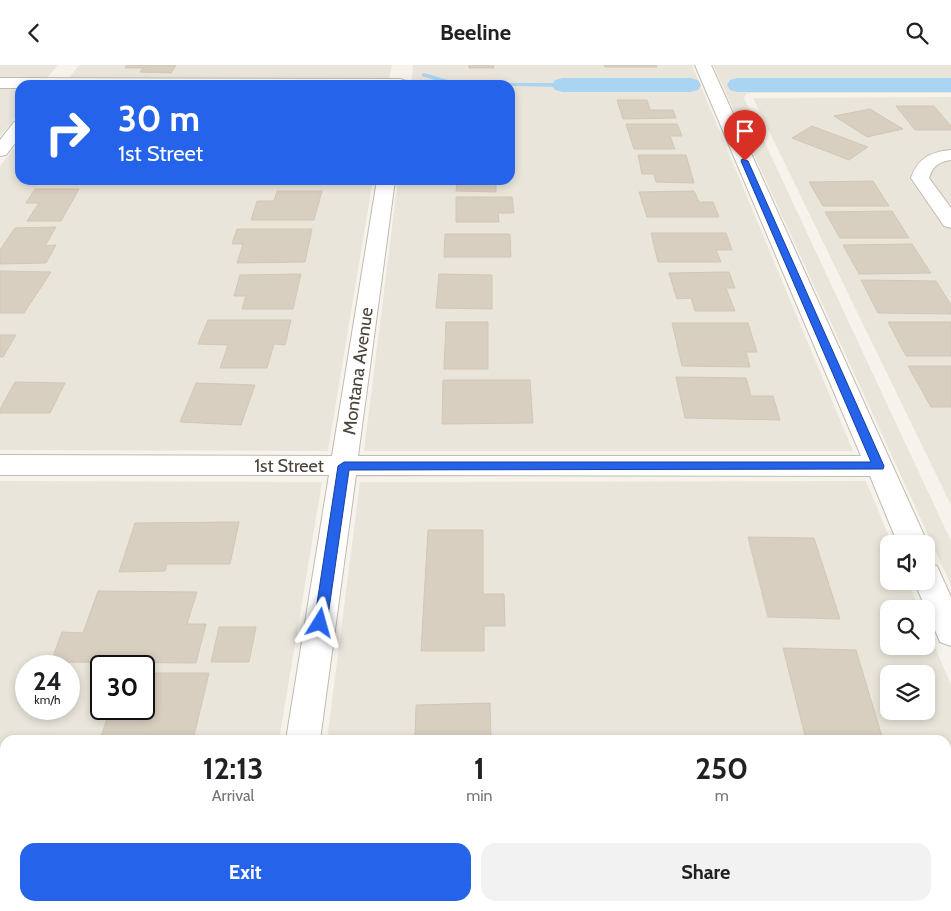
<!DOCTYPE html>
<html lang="en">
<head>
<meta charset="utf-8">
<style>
  body { margin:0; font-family:Cabin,sans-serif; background:#f2f2f2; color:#202124; height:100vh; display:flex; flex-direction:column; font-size:19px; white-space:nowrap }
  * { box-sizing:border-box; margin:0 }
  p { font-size:16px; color:#757577 }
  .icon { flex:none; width:28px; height:28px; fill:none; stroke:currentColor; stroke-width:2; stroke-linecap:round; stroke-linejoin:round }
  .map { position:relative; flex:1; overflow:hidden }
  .drawer { position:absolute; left:0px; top:670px; width:951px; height:176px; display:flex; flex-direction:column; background:#fff; border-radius:15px 15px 0 0; box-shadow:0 2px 8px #0003 }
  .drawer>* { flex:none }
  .guide { position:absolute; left:15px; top:15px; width:500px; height:105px; border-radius:15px; box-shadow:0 2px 8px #0003; background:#2563eb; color:#fff; overflow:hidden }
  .controls { position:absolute; left:880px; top:470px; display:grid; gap:10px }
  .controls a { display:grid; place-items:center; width:55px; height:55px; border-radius:10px; background:#fff; box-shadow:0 2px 8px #0003; font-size:25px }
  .speed { position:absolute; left:15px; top:590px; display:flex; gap:10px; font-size:25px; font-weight:700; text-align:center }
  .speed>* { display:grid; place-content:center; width:65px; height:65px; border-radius:50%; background:#fff; box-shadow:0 2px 8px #0003; line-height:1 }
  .speed small { font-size:12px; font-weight:400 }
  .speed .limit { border:2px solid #111; border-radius:8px; background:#fff; color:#111 }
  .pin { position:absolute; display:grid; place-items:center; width:42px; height:42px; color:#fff; margin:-51px -21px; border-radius:50% 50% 50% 0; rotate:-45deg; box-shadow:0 0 5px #0007 }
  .pin .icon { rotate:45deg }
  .me { position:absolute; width:55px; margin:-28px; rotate:8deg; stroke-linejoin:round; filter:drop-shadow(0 0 4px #0008) }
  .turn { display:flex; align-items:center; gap:18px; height:105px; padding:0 20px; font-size:22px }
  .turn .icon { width:65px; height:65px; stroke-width:2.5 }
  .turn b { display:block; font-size:35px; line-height:42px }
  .eta { display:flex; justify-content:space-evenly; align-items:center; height:85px; text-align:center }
  .eta b { font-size:30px; font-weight:700; line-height:35px }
  .action { display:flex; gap:10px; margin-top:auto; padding:10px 20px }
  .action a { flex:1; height:58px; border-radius:15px; background:#2563eb; color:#fff; font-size:20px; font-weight:700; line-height:58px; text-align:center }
  .action a+a { background:#f2f2f2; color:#202124 }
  header { display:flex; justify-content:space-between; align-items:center; height:65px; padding:0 20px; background:#fff; font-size:22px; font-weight:700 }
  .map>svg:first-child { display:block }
</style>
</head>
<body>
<header><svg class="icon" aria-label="back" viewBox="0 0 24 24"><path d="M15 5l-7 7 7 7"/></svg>Beeline<svg class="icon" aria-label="search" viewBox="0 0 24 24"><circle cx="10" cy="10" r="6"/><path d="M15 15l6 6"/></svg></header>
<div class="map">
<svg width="951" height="846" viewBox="0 0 951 846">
  <rect width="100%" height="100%" fill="#f6f3ec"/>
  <path fill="#eae5da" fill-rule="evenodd" d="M 0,0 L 58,0 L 47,13 L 0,13 Z
    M 79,0 L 392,0 L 389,14 L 69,13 Z
    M 413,0 L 692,0 L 853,386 L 364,386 L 398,115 L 510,115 L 510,20 L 411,20 Z
    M 713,0 L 951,0 L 951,28 L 751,28 L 746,29 L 744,33 L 951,476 L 951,520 Z
    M 0,24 L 20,24 L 20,47 L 0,71 Z
    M 951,32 L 951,440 L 753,33 Z
    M 20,76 L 20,115 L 373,115 L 328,386 L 0,385 L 0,101 Z
    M 0,416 L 322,417 L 279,675 L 5,675 L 5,841 L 251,841 L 250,846 L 0,846 ZM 26,601 L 69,601 L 69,644 L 26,644 ZM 101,601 L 144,601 L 144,644 L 101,644 Z
    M 866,416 L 892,479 L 889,479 L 889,516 L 908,516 L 919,544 L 889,544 L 889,581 L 926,581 L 926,561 L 951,620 L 951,846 L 305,846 L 306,841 L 946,841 L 946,675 L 327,675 L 360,417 ZM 889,609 L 926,609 L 926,646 L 889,646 Z"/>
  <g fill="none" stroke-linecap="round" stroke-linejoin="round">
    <path fill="#a9d4f2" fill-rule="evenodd" d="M 424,8 L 458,18 L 563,18 L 566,20 L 563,22 L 451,20 L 422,11 L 422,9 Z"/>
    <path fill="#a9d4f2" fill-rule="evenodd" d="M 563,13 L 690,13 L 698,15 L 701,20 L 698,25 L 690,27 L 563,27 L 555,25 L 552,20 L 555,15 Z
      M 738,13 L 951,13 L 951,27 L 738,27 L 730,25 L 727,20 L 730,15 Z"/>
  </g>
  <path fill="#d8cfc1" stroke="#d3c7b4" d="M 127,0 L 176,0 L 171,8 L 140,7 L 143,3 L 125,3 Z
    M 469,0 L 493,0 L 494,3 L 469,3 Z
    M 604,0 L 656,0 L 657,2 L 605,2 Z
    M 617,35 L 647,35 L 650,45 L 673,45 L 676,53 L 623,54 Z
    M 896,41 L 934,41 L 951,61 L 951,65 L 915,65 Z
    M 870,44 L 903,64 L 867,72 L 834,51 Z
    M 626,59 L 677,59 L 682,71 L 670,71 L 675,84 L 634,84 Z
    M 812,61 L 868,82 L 849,95 L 792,73 Z
    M 638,90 L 686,90 L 694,118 L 656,117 L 654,109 L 642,109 Z
    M 62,115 L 93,115 L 92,117 L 61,117 Z
    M 275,115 L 323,115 L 323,118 L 274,118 Z
    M 457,115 L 496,115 L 496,127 L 456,126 Z
    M 873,116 L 889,141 L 823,141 L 809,117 Z
    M 35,124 L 79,124 L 61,156 L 27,156 L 39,138 L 26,138 Z
    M 277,126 L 322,126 L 314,155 L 251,155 L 257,136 L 274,136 Z
    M 694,126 L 699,137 L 713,137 L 719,152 L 647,152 L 639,127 Z
    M 456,132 L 512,132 L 514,148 L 498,148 L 499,157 L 456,157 Z
    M 892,146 L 909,173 L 840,173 L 825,147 Z
    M 56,162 L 45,181 L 56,180 L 46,198 L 0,199 L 0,185 L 15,163 Z
    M 237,164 L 312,164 L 305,197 L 237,198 L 243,179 L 232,179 Z
    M 651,168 L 726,168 L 732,185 L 716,185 L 721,197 L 658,197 Z
    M 445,169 L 510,169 L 511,192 L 444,192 Z
    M 912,179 L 931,208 L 859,209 L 843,180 Z
    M 0,206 L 51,207 L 24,248 L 0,248 Z
    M 729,207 L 735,223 L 726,223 L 735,246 L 695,246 L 691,233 L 677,234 L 669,208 Z
    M 301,209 L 293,244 L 242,244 L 246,231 L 234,231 L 240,210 Z
    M 439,209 L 492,210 L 492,244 L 436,243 Z
    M 861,215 L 936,216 L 951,240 L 951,249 L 878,248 Z
    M 208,255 L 291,255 L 285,280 L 274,279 L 267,303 L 220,303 L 228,280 L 198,279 Z
    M 446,257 L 488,257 L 488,304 L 444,304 Z
    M 888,257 L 951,257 L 951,291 L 906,291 Z
    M 672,258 L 748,258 L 757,287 L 746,287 L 750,302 L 682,301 Z
    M 0,270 L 16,270 L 3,292 L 0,292 Z
    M 908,301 L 951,301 L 951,342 L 931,342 Z
    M 676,312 L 746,313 L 751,331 L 773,331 L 780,355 L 685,353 Z
    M 443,315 L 530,315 L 533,358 L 442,359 Z
    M 15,317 L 65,318 L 50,348 L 0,348 L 0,344 Z
    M 196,318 L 255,320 L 241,360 L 180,357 Z
    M 239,457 L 230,499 L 167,499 L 165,506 L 119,507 L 135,458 Z
    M 428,465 L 483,465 L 483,529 L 504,529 L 505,561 L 484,561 L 484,586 L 421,586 Z
    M 748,472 L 814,473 L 840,554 L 768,552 Z
    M 98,526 L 197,527 L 187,559 L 206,559 L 196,598 L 51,597 L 62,567 L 83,568 Z
    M 219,562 L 256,562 L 249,597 L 211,597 Z
    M 783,583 L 856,585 L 883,675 L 806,675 Z
    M 144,608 L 209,608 L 193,675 L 100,675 L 110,644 L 144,644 Z
    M 490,638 L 491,675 L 415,675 L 416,640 Z
    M 74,841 L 151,841 L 150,846 L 73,846 Z
    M 411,841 L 512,841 L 512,846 L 410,846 Z
    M 833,841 L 937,841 L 939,846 L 835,846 Z"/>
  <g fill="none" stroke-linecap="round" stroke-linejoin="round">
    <defs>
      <path id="minor" d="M 695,0 L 711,0 L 928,479 L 926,482 L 926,479 L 898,479 L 870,411 L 356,410 L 320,675 L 286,675 L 329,410 L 0,410 L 0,390 L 332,391 L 377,115 L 395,115 L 358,391 L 861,391 Z
        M 0,13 L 400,14 L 406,16 L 408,19 L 20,20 L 20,23 L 0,23 Z
        M 20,56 L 20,72 L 6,90 L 0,91 L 0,75 L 14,57 Z
        M 951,85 L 951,95 C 938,97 933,101 929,113 L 951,143 L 951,163 L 944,161 L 911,113 C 918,93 930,87 951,85 Z
        M 926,498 L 937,501 L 951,532 L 951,581 L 940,577 L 914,516 L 926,516 Z
        M 258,841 L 298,841 L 298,846 L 258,846 Z"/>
    </defs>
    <use href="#minor" stroke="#c2bbae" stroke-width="2"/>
    <use href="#minor" fill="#fff" fill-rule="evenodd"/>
  </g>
  <path fill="#2563eb" stroke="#184099" d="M 742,94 L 748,96 L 884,401 L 883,404 L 349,405 L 327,558 L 325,562 L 320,563 L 316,562 L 314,558 L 338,401 L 344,397 L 871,397 L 741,96 Z"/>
  <g text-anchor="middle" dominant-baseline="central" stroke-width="4.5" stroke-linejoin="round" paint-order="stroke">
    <g font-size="18" fill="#4b4439" stroke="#fff">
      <text transform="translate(358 306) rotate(-82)">Montana Avenue</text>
      <text x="289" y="401">1st Street</text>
    </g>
  </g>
</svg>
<div class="controls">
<a><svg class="icon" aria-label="sound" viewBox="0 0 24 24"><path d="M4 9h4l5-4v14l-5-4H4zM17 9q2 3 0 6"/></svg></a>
<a><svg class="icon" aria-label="search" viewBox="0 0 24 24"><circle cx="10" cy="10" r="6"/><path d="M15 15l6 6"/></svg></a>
<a><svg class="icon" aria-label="layers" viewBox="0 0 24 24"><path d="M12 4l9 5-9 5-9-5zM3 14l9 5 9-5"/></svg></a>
</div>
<div class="speed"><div>24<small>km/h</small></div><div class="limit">30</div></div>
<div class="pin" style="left:745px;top:96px;background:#d93025"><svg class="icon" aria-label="arrive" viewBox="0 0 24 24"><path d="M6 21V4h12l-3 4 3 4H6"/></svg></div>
<svg class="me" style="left:320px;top:558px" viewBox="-20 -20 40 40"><path d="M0-17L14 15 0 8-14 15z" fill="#2563eb" stroke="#fff" stroke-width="4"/></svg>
<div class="guide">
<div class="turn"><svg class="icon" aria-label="right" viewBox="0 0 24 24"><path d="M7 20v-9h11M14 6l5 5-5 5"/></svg><div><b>30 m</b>1st Street</div></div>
</div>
<section class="drawer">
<div class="eta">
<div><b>12:13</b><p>Arrival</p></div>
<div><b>1</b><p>min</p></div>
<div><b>250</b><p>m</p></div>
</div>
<div class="action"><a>Exit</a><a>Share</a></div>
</section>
</div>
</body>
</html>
